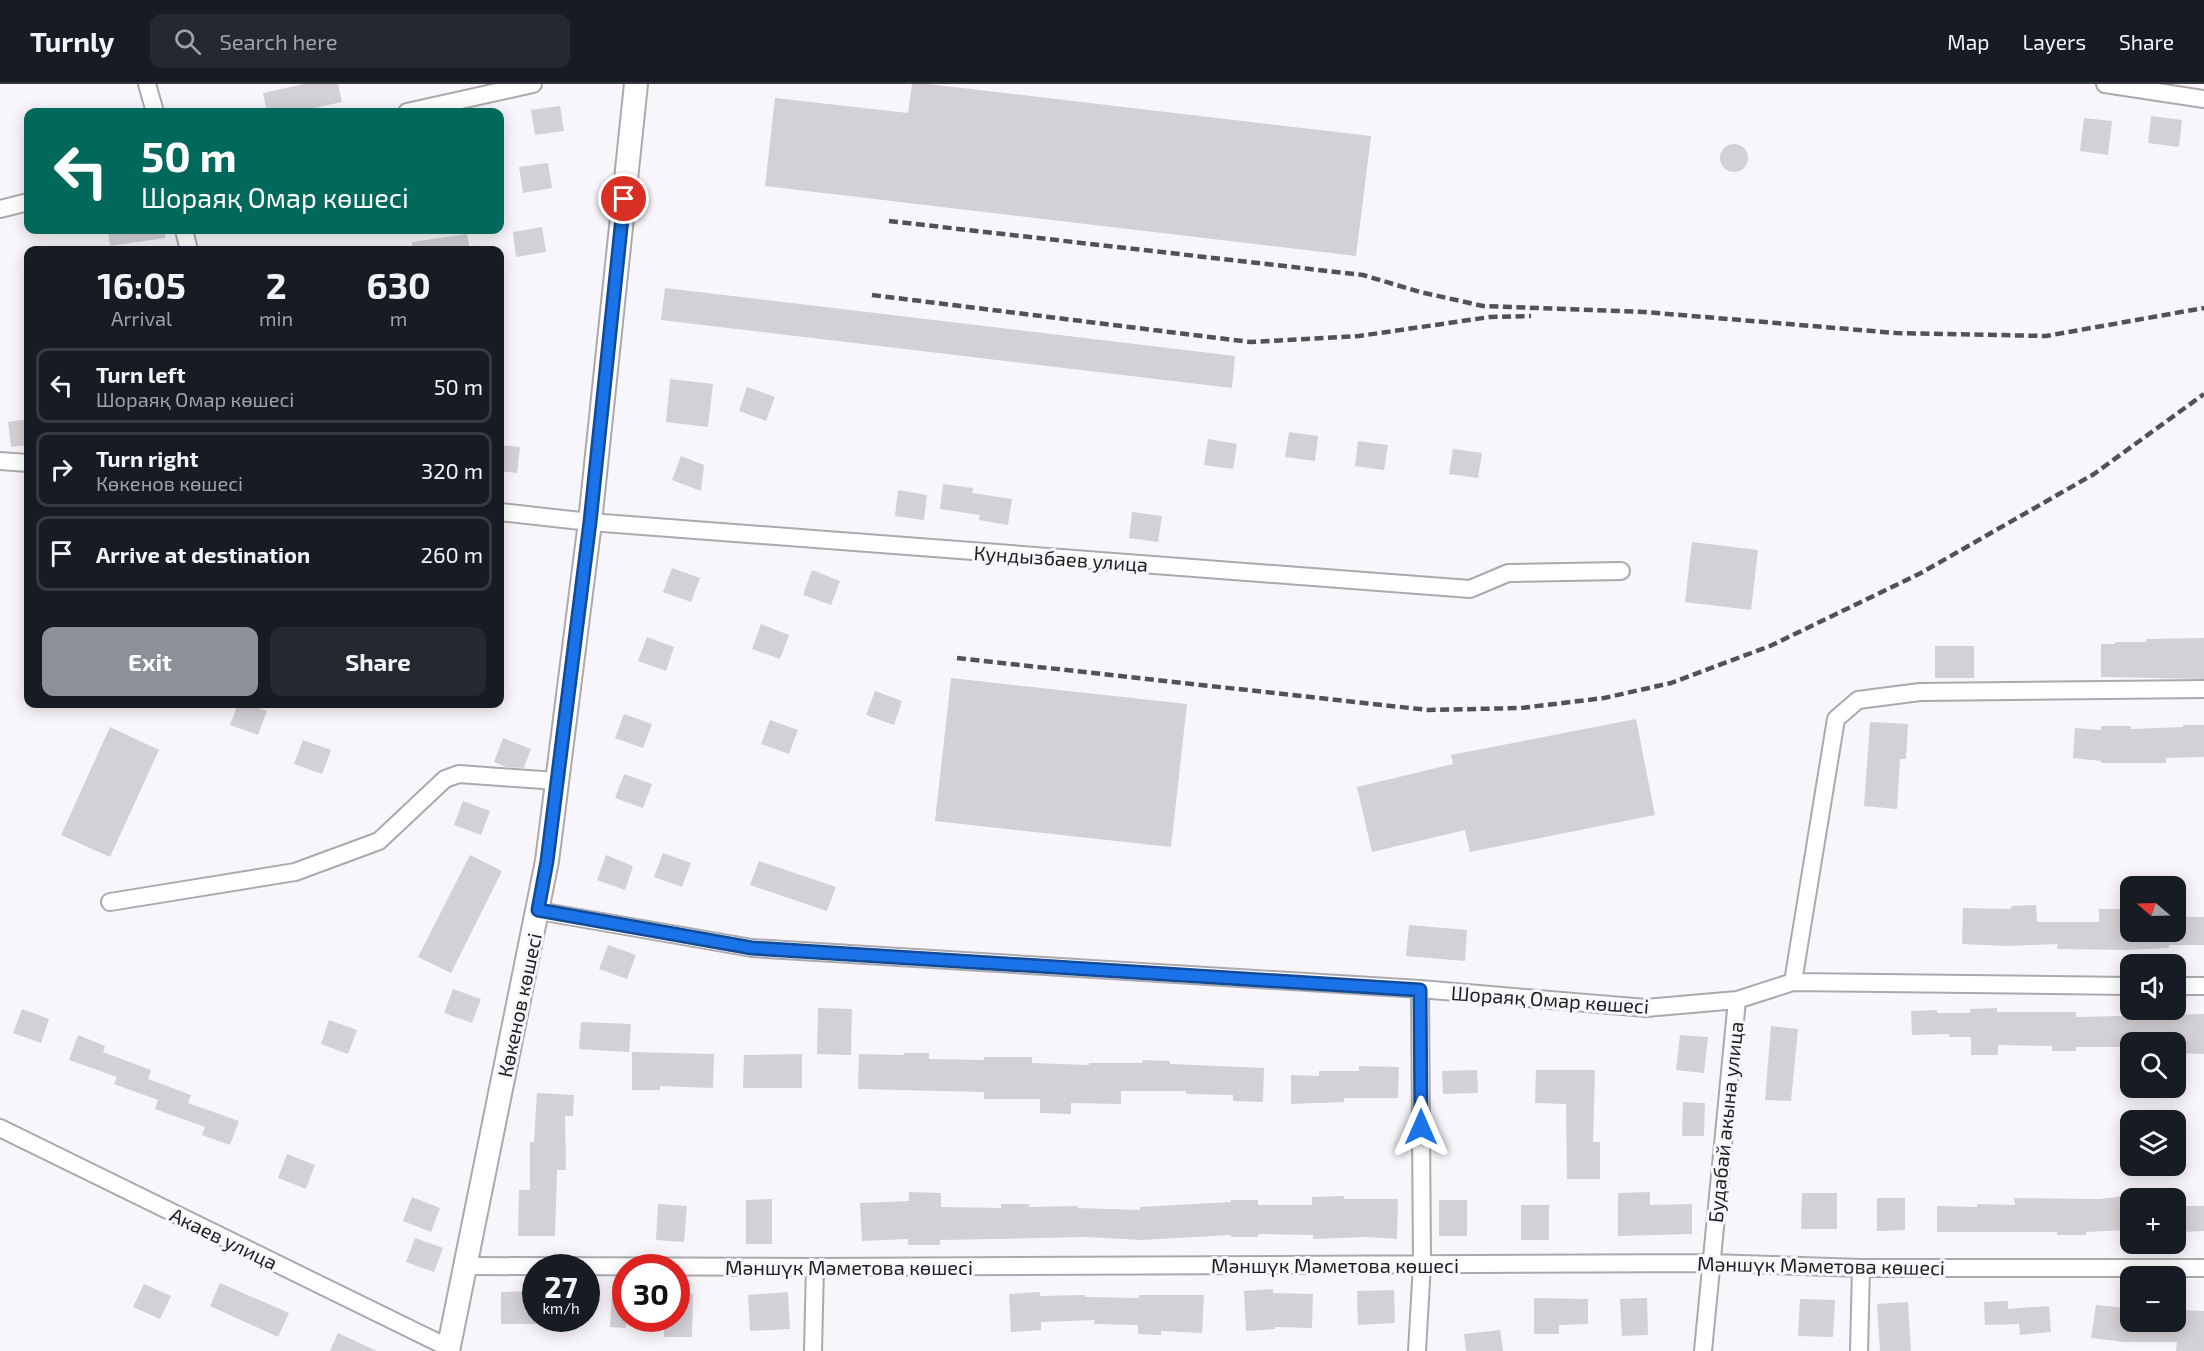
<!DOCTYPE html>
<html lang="en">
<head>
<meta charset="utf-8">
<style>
  body { margin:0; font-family:"Exo 2",sans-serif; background:#242831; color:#f1f3f6; height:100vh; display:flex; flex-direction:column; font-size:22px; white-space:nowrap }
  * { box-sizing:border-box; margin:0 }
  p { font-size:20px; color:#9ea1a6 }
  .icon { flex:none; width:33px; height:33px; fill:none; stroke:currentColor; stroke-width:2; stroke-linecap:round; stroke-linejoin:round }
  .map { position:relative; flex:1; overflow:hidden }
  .details { position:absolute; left:24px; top:162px; width:480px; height:462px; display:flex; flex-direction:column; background:#171b24; border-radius:12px; box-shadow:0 3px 15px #0003 }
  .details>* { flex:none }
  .top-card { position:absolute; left:24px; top:24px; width:480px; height:126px; border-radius:12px; box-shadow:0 3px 15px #0003; background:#00695c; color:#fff; overflow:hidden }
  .needle { width:39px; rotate:289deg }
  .buttons { position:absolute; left:2120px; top:792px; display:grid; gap:12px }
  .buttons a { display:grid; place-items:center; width:66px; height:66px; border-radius:12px; background:#171b24; box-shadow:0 3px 15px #0003; font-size:30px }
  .speed { position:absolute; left:522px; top:1170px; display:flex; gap:12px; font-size:30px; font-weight:700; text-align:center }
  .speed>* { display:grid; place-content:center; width:78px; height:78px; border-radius:50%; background:#171b24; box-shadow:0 3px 15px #0003; line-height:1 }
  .speed small { font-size:15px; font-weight:400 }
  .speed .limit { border:9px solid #d22; background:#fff; color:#111 }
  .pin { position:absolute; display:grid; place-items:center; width:51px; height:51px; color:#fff; margin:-26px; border:3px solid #fff; border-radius:50%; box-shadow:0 2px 6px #0007 }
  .me { position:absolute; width:66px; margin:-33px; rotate:0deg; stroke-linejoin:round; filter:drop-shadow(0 0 4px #0008) }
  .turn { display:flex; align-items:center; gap:21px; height:126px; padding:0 18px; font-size:27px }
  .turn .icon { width:78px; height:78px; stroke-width:2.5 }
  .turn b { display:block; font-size:42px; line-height:51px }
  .eta { display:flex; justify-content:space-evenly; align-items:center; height:102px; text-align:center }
  .eta b { font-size:36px; font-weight:700; line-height:42px }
  .primary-button { display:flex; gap:12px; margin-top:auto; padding:12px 18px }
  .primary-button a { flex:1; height:69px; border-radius:12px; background:#8c9099; color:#fff; font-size:24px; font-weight:700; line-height:69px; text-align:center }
  .primary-button a+a { background:#242831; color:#f1f3f6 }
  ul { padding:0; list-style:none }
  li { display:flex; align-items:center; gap:18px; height:75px; margin:0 12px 9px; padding:0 6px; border:3px solid #363941; border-radius:12px }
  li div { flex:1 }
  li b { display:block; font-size:22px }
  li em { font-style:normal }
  header { display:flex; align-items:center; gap:36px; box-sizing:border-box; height:84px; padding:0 30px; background:#171b24; border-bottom:2px solid #363941 }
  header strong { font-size:28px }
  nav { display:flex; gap:33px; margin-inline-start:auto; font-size:21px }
  .search { width:420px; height:54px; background:#242831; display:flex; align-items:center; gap:15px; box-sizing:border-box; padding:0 21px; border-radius:12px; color:#9ea1a6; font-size:22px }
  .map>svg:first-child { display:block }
</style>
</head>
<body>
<header>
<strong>Turnly</strong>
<div class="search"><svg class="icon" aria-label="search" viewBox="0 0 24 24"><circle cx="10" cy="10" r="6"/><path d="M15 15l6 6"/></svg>Search here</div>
<nav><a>Map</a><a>Layers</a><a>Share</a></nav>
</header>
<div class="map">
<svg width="2204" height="1267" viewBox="0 0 2204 1267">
  <rect width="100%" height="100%" fill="#f8f6fa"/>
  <path fill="#d3d1d5" d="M 304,0 L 338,0 L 342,18 L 296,28 L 267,28 L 263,9 Z
    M 912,0 L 928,0 L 1371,52 L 1356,172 L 765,102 L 775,14 L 908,29 Z
    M 560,22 L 564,47 L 535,51 L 531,26 Z
    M 2151,32 L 2182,36 L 2179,63 L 2148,59 Z
    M 2084,34 L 2112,37 L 2108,71 L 2080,67 Z
    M1720 74a14 14 0 1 1 28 0a14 14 0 1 1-28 0Z
    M 548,79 L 552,104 L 523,109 L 519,83 Z
    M 542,143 L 546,168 L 516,173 L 513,148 Z
    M 108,146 L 165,146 L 165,154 L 110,162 Z
    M 467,150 L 470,166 L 412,166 L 412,158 Z
    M 665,204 L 1235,272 L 1232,304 L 661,236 Z
    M 670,295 L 713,300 L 708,343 L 666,338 Z
    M 747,303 L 775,313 L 766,337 L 739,327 Z
    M 28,335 L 28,361 L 11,363 L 8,338 Z
    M 1289,348 L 1318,352 L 1315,377 L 1285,373 Z
    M 1208,355 L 1237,360 L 1233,385 L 1204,381 Z
    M 1358,357 L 1388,361 L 1384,386 L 1355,382 Z
    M 500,361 L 520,363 L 517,389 L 500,387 Z
    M 1453,365 L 1482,369 L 1478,394 L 1449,390 Z
    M 681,372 L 704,381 L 701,407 L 672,396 Z
    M 943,400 L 973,404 L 972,409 L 1012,415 L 1008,441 L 979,436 L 980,431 L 940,425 Z
    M 898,406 L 927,411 L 924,436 L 895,432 Z
    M 1132,428 L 1162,432 L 1158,458 L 1129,454 Z
    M 1692,458 L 1758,466 L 1751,526 L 1685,518 Z
    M 672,484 L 700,494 L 691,518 L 663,508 Z
    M 812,486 L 840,497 L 831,521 L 803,511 Z
    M 761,540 L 789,551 L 780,575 L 752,565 Z
    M 647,553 L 674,563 L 666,587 L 638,577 Z
    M 2204,554 L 2204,595 L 2101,593 L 2101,560 L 2115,560 L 2115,558 L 2146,558 L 2146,555 Z
    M 1935,562 L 1974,562 L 1974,594 L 1935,594 Z
    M 951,594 L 1187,620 L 1171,763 L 935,737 Z
    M 875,607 L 902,617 L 894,641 L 866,631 Z
    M 238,620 L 247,620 L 267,627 L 258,651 L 230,641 Z
    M 624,630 L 652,640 L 643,664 L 615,654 Z
    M 1636,635 L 1655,731 L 1470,768 L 1465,746 L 1372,768 L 1357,703 L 1453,680 L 1451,671 Z
    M 770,636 L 798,646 L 789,670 L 761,660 Z
    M 1870,638 L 1908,640 L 1906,675 L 1900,675 L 1897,725 L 1864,722 Z
    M 2183,641 L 2204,641 L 2204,673 L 2166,674 L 2166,679 L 2101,679 L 2101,677 L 2073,674 L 2075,644 L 2101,646 L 2101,642 L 2131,642 L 2131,645 L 2183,643 Z
    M 110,643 L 159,666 L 110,773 L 61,751 Z
    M 503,654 L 531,665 L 524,684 L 506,683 L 494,678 Z
    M 303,656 L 331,666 L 322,690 L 294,680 Z
    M 624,690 L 652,700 L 643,724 L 615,714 Z
    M 463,717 L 490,727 L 481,751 L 454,741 Z
    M 663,769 L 691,779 L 682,803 L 654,793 Z
    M 470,771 L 502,787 L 451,889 L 418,873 Z
    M 606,771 L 633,782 L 625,806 L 597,796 Z
    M 759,777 L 836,803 L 827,827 L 750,801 Z
    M 2036,821 L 2037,838 L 2099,838 L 2099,825 L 2128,825 L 2127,848 L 2183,848 L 2183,833 L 2204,833 L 2204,861 L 2169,861 L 2169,864 L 2127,866 L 2057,865 L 2057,860 L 2006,862 L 1962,860 L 1963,824 L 2011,825 L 2011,822 Z
    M 1409,841 L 1467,846 L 1465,877 L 1406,872 Z
    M 608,861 L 636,871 L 627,895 L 599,885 Z
    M 453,905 L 481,915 L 472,939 L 444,929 Z
    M 818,924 L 852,925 L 851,971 L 817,970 Z
    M 1997,924 L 1997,928 L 2076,928 L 2076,933 L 2204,930 L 2204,970 L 2175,969 L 2175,958 L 2126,958 L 2127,963 L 2076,963 L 2076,967 L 2052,967 L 2052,962 L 1998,961 L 1998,971 L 1971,971 L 1971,953 L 1949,953 L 1949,950 L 1912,951 L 1911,927 L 1937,926 L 1937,929 L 1970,929 L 1970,925 Z
    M 22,925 L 49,935 L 41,959 L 13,949 Z
    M 329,936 L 357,946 L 348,970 L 321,960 Z
    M 581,938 L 631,940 L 629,968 L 579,965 Z
    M 1771,942 L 1798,945 L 1791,1017 L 1765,1016 Z
    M 78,951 L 105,962 L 103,968 L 151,986 L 148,995 L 191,1011 L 188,1019 L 239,1037 L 230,1061 L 202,1051 L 205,1043 L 155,1025 L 158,1016 L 114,1000 L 117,993 L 69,976 Z
    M 1680,951 L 1708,953 L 1704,989 L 1676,986 Z
    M 632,968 L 714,970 L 713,1004 L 660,1002 L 660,1006 L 632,1006 Z
    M 904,969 L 929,969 L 929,975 L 984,976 L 984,973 L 1032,973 L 1032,979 L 1089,981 L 1089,979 L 1142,979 L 1143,976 L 1170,977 L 1170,980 L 1264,984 L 1263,1018 L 1233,1017 L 1233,1011 L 1186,1010 L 1186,1007 L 1121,1007 L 1121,1020 L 1071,1019 L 1071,1030 L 1040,1029 L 1040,1015 L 984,1015 L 984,1008 L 858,1005 L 859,970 L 904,971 Z
    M 802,970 L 802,1004 L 743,1004 L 744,971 Z
    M 1359,982 L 1399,983 L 1398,1014 L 1344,1014 L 1344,1018 L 1291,1020 L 1291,991 L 1319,992 L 1319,987 L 1359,987 Z
    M 1477,986 L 1478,1009 L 1443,1010 L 1442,987 Z
    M 1536,986 L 1595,986 L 1593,1058 L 1600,1058 L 1600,1095 L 1567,1095 L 1566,1020 L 1535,1019 Z
    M 537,1009 L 574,1011 L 573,1032 L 565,1032 L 566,1086 L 557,1086 L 555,1152 L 518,1152 L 519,1106 L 530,1106 L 530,1058 L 534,1058 Z
    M 1683,1018 L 1705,1019 L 1704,1052 L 1682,1052 Z
    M 287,1070 L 315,1081 L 306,1105 L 278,1094 Z
    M 909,1108 L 941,1109 L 941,1123 L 1001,1124 L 1001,1120 L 1029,1120 L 1029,1123 L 1078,1122 L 1078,1124 L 1140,1126 L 1140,1123 L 1231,1118 L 1231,1116 L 1258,1116 L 1258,1121 L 1312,1121 L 1312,1113 L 1344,1112 L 1344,1115 L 1398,1115 L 1397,1155 L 1368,1153 L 1313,1155 L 1313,1151 L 1258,1150 L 1258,1153 L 1231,1153 L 1231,1151 L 1141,1156 L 1087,1153 L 940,1156 L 940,1161 L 908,1161 L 908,1155 L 862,1157 L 860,1119 L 909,1117 Z
    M 1650,1108 L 1650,1121 L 1692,1120 L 1692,1150 L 1618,1152 L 1618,1109 Z
    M 1802,1109 L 1837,1109 L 1837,1145 L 1801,1145 Z
    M 2126,1112 L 2127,1146 L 2086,1148 L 2086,1151 L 2057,1151 L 2057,1148 L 1937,1148 L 1937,1122 L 1977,1123 L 1977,1120 L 2015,1121 L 2014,1114 L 2099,1115 Z
    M 412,1113 L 440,1124 L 431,1148 L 403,1137 Z
    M 1877,1114 L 1905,1114 L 1905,1146 L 1877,1147 Z
    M 772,1115 L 772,1160 L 746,1160 L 746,1116 Z
    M 1439,1116 L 1467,1116 L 1467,1152 L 1439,1152 Z
    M 658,1120 L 687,1122 L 684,1158 L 656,1156 Z
    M 1521,1121 L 1549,1121 L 1549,1156 L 1521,1156 Z
    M 2182,1122 L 2204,1122 L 2204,1147 L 2183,1148 Z
    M 415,1154 L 443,1164 L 434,1188 L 406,1178 Z
    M 220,1199 L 289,1229 L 278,1253 L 210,1222 Z
    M 144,1200 L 171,1212 L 160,1235 L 133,1223 Z
    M 1273,1205 L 1273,1209 L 1313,1210 L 1312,1244 L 1275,1243 L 1275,1245 L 1246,1247 L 1244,1207 Z
    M 1394,1206 L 1395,1239 L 1358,1241 L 1357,1207 Z
    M 536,1207 L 536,1240 L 501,1240 L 501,1208 Z
    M 788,1208 L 790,1245 L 750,1247 L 748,1211 Z
    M 1040,1208 L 1040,1212 L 1085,1211 L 1085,1213 L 1139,1214 L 1139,1211 L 1204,1211 L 1202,1249 L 1161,1247 L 1161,1251 L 1138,1250 L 1138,1241 L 1094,1240 L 1095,1236 L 1041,1238 L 1041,1246 L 1011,1248 L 1009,1210 Z
    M 676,1209 L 693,1210 L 692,1253 L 664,1253 L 664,1234 L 676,1234 Z
    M 612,1210 L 626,1211 L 626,1244 L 610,1243 Z
    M 1534,1214 L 1588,1215 L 1588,1240 L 1559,1241 L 1559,1250 L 1534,1250 Z
    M 1647,1214 L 1648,1251 L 1622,1252 L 1620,1215 Z
    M 1800,1215 L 1835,1216 L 1833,1253 L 1798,1252 Z
    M 2008,1217 L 2008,1225 L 2049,1222 L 2051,1248 L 2020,1251 L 2019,1240 L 1985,1241 L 1984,1218 Z
    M 1908,1218 L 1911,1267 L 1880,1267 L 1877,1220 Z
    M 2096,1221 L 2127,1224 L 2126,1238 L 2178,1238 L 2178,1226 L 2204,1227 L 2204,1267 L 2176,1267 L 2177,1258 L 2123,1258 L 2091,1254 Z
    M 1500,1246 L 1503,1267 L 1466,1267 L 1464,1250 Z
    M 338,1249 L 377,1267 L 330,1267 Z"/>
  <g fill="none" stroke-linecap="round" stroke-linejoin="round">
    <defs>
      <path id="street" d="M 147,0 L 155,28
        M 2105,0 L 2204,15
        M 407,28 L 533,0
        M 0,125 L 28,118
        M 184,146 L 189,166
        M 0,377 L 28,379
        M 500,428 L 590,438 L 1470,505 L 1508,489 L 1621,487
        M 110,818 L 295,788 L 379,757 L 445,695 L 459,690 L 556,697
        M 539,827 L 752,864 L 1420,905 L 1646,924 L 1737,916 L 1793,898 L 2130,902
        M 1793,898 L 1836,635 L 1858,616 L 1920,608 L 2204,605
        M 2175,902 L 2204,902
        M 0,1044 L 449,1264
        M 466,1182 L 815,1183 L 1710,1179 L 1861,1184 L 2204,1184
        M 813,1267 L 815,1183
        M 1417,1267 L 1422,1180 L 1420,905
        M 1703,1267 L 1737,916
        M 1859,1267 L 1861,1184"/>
      <path id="secondary" d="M 448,1267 L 547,777 L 590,438 L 636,0"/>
    </defs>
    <use href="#street" stroke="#aba9ad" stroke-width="20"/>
    <use href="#secondary" stroke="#aba9ad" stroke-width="26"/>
    <use href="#street" stroke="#fff" stroke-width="16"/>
    <use href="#secondary" stroke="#fff" stroke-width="22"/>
    <path stroke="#535153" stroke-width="4.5" stroke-dasharray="9 4.5" stroke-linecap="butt" d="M 889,137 L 1363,191 L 1420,208 L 1483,222 L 1645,228 L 1896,249 L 2046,252 L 2204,224
      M 872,211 L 1250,258 L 1359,252 L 1490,233 L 1531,232
      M 957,574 L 1428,626 L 1521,624 L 1604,614 L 1671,599 L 1770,562 L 1921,489 L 2094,390 L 2204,310"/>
  </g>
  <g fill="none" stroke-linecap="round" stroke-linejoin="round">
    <defs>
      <path id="route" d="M 624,115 L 590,438 L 547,777 L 538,826 L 752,864 L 1420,906 L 1421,1043"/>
    </defs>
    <use href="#route" stroke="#114b97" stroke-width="15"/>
    <use href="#route" stroke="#1a73e8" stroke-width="10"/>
  </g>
  <g text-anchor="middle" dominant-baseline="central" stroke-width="6" stroke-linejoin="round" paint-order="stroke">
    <g font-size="20" fill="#201f20" stroke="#f8f6fa">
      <text transform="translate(1061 474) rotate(4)">Кундызбаев улица</text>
      <text transform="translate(1550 915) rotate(4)">Шораяқ Омар көшесі</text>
      <text transform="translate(519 921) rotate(-78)">Көкенов көшесі</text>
      <text transform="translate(1725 1038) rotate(-84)">Будабай акына улица</text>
      <text transform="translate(224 1154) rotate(26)">Акаев улица</text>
      <text x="1335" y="1181">Мәншүк Мәметова көшесі</text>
      <text transform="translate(1821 1181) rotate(1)">Мәншүк Мәметова көшесі</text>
      <text x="849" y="1183">Мәншүк Мәметова көшесі</text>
    </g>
  </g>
</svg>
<div class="buttons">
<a><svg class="needle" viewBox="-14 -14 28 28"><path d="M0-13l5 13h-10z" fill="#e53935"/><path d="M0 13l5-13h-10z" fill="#9ea1a6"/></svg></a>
<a><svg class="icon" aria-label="sound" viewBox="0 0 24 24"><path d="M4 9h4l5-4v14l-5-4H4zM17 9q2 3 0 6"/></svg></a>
<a><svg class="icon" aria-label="search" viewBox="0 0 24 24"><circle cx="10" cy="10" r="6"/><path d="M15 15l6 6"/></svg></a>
<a><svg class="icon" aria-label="layers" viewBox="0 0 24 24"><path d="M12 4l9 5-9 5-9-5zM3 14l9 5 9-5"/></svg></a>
<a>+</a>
<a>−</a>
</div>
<div class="speed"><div>27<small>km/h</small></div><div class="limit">30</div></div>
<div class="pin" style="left:624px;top:115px;background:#d93025"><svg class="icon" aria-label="arrive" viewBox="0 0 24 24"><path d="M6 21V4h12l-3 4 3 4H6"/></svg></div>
<svg class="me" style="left:1421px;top:1043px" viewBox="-20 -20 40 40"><path d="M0-17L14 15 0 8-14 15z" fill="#1a73e8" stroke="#fff" stroke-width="4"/></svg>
<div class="top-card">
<div class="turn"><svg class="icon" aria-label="left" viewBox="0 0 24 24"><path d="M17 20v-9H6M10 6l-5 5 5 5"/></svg><div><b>50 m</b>Шораяқ Омар көшесі</div></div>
</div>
<section class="details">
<div class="eta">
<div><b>16:05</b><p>Arrival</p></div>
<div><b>2</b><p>min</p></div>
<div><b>630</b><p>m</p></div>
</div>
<ul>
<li><svg class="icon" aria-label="left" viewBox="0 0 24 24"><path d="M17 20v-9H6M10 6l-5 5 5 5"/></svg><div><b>Turn left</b><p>Шораяқ Омар көшесі</p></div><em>50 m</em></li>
<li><svg class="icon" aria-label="right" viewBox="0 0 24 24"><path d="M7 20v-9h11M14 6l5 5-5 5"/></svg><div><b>Turn right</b><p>Көкенов көшесі</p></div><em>320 m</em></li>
<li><svg class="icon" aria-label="arrive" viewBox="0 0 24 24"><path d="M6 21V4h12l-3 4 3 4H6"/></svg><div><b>Arrive at destination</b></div><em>260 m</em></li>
</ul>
<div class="primary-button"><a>Exit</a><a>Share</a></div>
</section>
</div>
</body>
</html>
